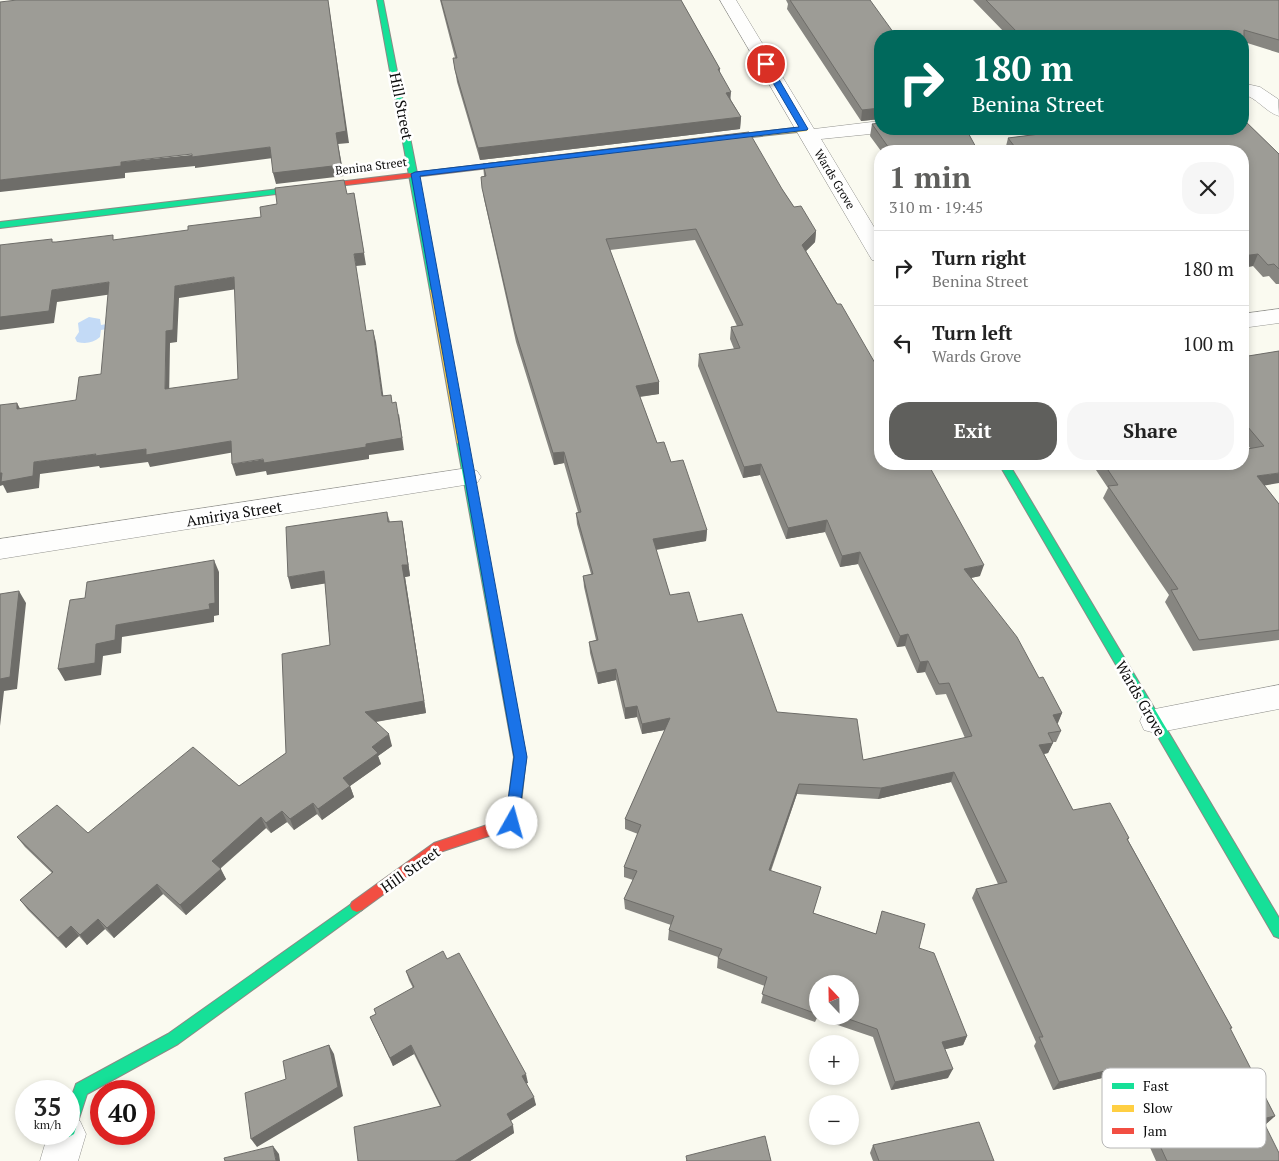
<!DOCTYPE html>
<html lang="en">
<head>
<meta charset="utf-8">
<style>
  body { margin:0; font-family:"PT Serif",serif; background:#f6f6f6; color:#222; height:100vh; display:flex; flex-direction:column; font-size:19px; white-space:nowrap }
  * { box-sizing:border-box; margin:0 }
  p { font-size:16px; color:#767676 }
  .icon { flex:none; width:28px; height:28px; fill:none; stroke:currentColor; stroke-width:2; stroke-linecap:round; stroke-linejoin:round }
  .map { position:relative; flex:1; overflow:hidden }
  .details { position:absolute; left:874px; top:145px; width:375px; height:325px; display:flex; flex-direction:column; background:#fff; border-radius:20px; box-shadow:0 2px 8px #0003 }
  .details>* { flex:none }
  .banner { position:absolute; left:874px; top:30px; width:375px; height:105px; border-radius:20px; box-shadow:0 2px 8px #0003; background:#00695c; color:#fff; overflow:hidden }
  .needle { width:32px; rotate:338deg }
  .buttons { position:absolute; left:809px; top:975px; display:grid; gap:10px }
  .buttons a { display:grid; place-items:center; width:50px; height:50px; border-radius:50%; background:#fff; box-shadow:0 2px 8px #0003; font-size:25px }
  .speed { position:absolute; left:15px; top:1080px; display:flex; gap:10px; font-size:25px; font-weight:700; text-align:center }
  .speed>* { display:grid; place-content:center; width:65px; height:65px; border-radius:50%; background:#fff; box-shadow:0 2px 8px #0003; line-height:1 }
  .speed small { font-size:12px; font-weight:400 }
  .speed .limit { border:8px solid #d22; background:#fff; color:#111 }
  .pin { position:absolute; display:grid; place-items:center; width:42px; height:42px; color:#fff; margin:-21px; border:2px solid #fff; border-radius:50%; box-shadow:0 1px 5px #0007 }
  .me { position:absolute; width:55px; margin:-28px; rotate:7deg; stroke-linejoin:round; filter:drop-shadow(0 0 4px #0008) }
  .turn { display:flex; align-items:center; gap:18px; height:105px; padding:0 15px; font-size:22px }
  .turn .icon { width:65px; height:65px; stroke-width:2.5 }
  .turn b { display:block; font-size:35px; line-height:42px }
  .round { display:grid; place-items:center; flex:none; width:52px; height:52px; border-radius:20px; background:#f6f6f6 }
  .headline { display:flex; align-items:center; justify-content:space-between; height:85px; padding:0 15px }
  h1 { font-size:30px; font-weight:700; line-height:38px; color:#5f5f5c }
  .button { display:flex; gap:10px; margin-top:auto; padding:10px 15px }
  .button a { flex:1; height:58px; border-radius:20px; background:#5f5f5c; color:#fff; font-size:20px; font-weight:700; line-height:58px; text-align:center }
  .button a+a { background:#f6f6f6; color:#222 }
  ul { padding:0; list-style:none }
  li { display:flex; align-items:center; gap:15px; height:75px; padding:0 15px; border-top:1px solid #e0e0e0 }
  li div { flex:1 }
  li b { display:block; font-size:19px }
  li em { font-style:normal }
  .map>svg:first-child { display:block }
</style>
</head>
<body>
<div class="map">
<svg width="1279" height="1161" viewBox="0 0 1279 1161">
  <rect width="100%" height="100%" fill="#fafaf0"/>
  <path fill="#c3daf6" d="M 89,317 L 100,319 L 101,325 L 107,324 L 107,329 L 101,330 L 100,337 C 93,343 86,344 77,342 L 75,338 L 79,332 L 78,323 Z"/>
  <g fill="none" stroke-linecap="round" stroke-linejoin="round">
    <defs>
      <path id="street" d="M 720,0 L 736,0 L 814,129 L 880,121 L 880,129 L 888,129 L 880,133 L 821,139 L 880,237 L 880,261 L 872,260 L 869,255 Z
        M 1242,83 L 1260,87 L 1278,99 L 1279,116 C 1265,112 1257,97 1242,94 Z
        M 1279,309 L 1279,323 L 1242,328 L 1242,314 Z
        M 468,468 L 477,471 L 481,477 L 477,483 L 0,559 L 0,539 Z
        M 1279,685 L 1279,709 L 1155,733 L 1144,730 L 1140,721 L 1144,712 L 1155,709 Z
        M 69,1116 L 80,1121 L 86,1134 L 78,1161 L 40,1161 L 48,1134 L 69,1134 Z"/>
      <path id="fast" d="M 377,0 L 383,0 L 440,290 L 435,293 L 430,290 Z
        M 313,185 L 316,185 L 316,189 L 0,228 L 0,222 Z
        M 462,440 L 467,443 L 526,757 L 519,823 L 517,827 L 496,834 L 491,832 L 489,828 L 491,824 L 506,819 L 514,757 L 457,443 Z
        M 999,464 L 1009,464 L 1279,918 L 1279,938 L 1274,936 Z
        M 357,900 L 362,902 L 364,906 L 362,910 L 178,1044 L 87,1094 L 74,1134 L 69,1137 L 64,1134 L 69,1134 L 69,1104 L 76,1084 L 168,1034 Z"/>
      <path id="slow" d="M 804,127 L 808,129 L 807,131 L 714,141 L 710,139 L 714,137 Z
        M 435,287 L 440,290 L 467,443 L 462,446 L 457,443 L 430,290 Z"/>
      <path id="jam" d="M 520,160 L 523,160 L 523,164 L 313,189 L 309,187 L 313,185 Z
        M 496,822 L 501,824 L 503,828 L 501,832 L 443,851 L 362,910 L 357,912 L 352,910 L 350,906 L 352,902 L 434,843 Z"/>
    </defs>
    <use href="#street" stroke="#93938f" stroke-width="1"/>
    <use href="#fast" stroke="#8a8a85" stroke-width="2"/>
    <use href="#slow" stroke="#8a8a85" stroke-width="2"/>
    <use href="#jam" stroke="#8a8a85" stroke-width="2"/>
    <use href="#street" fill="#fefefd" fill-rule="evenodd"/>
    <use href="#fast" fill="#16e098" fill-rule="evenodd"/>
    <use href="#slow" fill="#ffcf43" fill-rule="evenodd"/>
    <use href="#jam" fill="#f24e42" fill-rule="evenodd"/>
  </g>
  <path fill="#878681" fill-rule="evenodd" d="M 440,0 L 681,0 L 720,69 L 720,73 L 731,100 L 741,117 L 740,129 L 480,160 L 457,82 L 453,58 L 455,58 Z
    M 786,0 L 870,0 L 880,36 L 880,120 L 880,119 L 861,121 L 787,9 L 788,4 Z
    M 973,0 L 1279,0 L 1279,53 L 1244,42 L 1242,47 L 1242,36 L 1006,34 Z
    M 1242,118 L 1279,154 L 1279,284 L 1276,284 L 1269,276 L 1263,277 L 1253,266 L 1242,268 L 1242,151 L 1006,151 L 1005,150 L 1008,138 L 1079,129 L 1242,129 Z
    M 872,124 L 978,151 L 881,151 L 870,136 Z
    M 483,164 L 782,189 L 794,207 L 816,231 L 815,242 L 806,251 L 879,374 L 980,576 L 971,578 L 1062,713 L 1057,724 L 1061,731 L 1056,742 L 1053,742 L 1048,753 L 1044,754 L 1073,810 L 1129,838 L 1128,840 L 1232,1028 L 1230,1029 L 1275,1116 L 1266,1124 L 1264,1124 L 1279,1161 L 1156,1161 L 1120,1080 L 1105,1084 L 1102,1078 L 1053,1090 L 1034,1046 L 1036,1042 L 972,898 L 976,889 L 998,884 L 951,782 L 878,799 L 797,794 L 771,871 L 818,896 L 813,913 L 876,934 L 882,911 L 919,948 L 967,1036 L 963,1045 L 945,1049 L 948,1078 L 891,1090 L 873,1037 L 817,1018 L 815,1022 L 761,1003 L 765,986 L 717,968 L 718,957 L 668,940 L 669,930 L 671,925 L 625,909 L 624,899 L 633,880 L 624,877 L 624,867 L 638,834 L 625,829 L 625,819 L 665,730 L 642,734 L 637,717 L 625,719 L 616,680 L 598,684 L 590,653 L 589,642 L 596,640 L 584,587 L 583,576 L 591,574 L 577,524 L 576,513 L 578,512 L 564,463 L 554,465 L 516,342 L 484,199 L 481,177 L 484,176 ZM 695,240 L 737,326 L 731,327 L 730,339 L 734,349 L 699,354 L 698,366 L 743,478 L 760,475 L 786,539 L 825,532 L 840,567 L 858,564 L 897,647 L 905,646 L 917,673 L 925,672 L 936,695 L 946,694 L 965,738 L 863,760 L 777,712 L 698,622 L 670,595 L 656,550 L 706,541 L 707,530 L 671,462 L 657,443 L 640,397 L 659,394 L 659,382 L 610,250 ZM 818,984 L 850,1016 L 818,1016 Z
    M 1279,351 L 1264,486 L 1279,504 L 1279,640 L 1193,651 L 1165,602 L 1169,595 L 1103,498 L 1108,488 L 1092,464 L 1242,464 L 1250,448 L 1242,439 L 1242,357 Z
    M 387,512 L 390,522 L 402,521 L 404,533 L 410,576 L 405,577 L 426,713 L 376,722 L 392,746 L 378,756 L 381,764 L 350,786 L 354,797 L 322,820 L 317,814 L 294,830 L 287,822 L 271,833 L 266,828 L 220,869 L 226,879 L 186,915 L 163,894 L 114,938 L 105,929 L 87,945 L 79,936 L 66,948 L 28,910 L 20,900 L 52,873 L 25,847 L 17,837 L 88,833 L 239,786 L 286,753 L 330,645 L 325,583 L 291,589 Z
    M 447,959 L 528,1083 L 526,1083 L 536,1105 L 510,1121 L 514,1133 L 470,1161 L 358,1161 L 440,1106 L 414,1054 L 393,1066 L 370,1017 L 376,1014 L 413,988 L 409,980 L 406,971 Z
    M 873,1145 L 994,1161 L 873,1161 L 870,1153 Z"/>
  <path fill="#6e6d69" d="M 328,0 L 349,143 L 338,144 L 344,176 L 276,184 L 273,173 L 336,133 Z
    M 731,92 L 730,104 L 726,93 Z
    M 880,108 L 880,119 L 861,121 L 862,110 Z
    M 741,117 L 740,129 L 480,160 L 478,148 Z
    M 270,147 L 273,158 L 195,168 L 195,166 L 125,173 L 125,178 L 0,192 L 0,180 L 121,162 Z
    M 354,193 L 366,265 L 356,266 L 368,342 L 354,254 Z
    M 816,231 L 815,242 L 801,256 L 802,245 Z
    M 1258,254 L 1253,266 L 1242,268 L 1242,256 Z
    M 234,277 L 237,289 L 179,298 L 177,342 L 170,343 L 169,401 L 165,389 L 166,331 L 175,286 Z
    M 109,282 L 113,294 L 57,302 L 54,323 L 0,330 L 0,317 L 52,290 Z
    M 373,330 L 376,342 L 385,408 L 382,396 Z
    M 659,382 L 659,394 L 636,397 L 636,386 Z
    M 17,403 L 23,414 L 17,409 Z
    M 399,414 L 404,450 L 369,455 L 369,459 L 267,475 L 266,471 L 236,476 L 232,464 L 366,444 Z
    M 231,441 L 235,452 L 150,467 L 148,462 L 100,468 L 99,466 L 40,474 L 39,488 L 7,493 L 3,485 L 0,486 L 0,473 L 34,462 L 96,454 L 146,449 Z
    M 564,452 L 564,463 L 554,465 L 553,453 Z
    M 761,464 L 760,475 L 743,478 L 744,467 Z
    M 1279,473 L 1279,483 L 1251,488 L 1257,476 Z
    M 827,520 L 825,532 L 786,539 L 788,528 Z
    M 402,521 L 404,533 L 410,576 L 405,577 L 426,713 L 368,723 L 365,712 L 402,565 Z
    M 707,530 L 706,541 L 653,550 L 653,539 Z
    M 860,552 L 858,564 L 840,567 L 842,556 Z
    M 214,560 L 219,572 L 219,615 L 214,616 L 214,622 L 122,637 L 121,653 L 103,656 L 101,675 L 65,681 L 58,669 L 96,644 L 116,625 L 209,604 Z
    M 984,565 L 980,576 L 961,580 L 964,569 Z
    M 324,571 L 328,583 L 291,589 L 288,577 Z
    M 19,591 L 26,603 L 17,689 L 4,691 L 0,726 L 0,679 Z
    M 908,634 L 905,646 L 897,647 L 900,636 Z
    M 928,661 L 925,672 L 917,673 L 920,662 Z
    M 616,669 L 616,680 L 598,684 L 597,673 Z
    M 637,706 L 637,717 L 625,719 L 625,708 Z
    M 1062,713 L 1058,723 L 1048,726 L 1053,715 Z
    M 670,718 L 670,729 L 642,734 L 642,724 Z
    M 389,734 L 392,746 L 378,756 L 381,764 L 350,786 L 354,797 L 322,820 L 318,809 L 343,778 L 372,747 Z
    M 1053,743 L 1048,753 L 1034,756 L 1039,745 Z
    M 954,772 L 951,782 L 878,799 L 881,788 Z
    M 799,784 L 797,794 L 767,880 L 769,870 Z
    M 313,803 L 317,814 L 294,830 L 290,819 Z
    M 282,811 L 287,822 L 271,833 L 266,823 Z
    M 261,817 L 266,828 L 217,871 L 212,861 Z
    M 221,869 L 226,879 L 186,915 L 180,905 Z
    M 157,884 L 163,894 L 114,938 L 107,928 Z
    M 98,919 L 105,929 L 87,945 L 80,935 Z
    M 71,926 L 79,936 L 66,948 L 58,938 Z
    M 967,1036 L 963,1045 L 938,1051 L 942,1042 Z
    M 329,1045 L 334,1054 L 343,1096 L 257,1147 L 251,1139 Z
    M 411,1045 L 414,1054 L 393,1066 L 390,1058 Z
    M 953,1069 L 948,1078 L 891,1090 L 895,1082 Z
    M 1109,1070 L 1102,1078 L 1053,1090 L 1059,1082 Z
    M 1126,1072 L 1120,1080 L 1105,1084 L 1111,1075 Z
    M 526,1074 L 528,1083 L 524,1084 L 522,1076 Z
    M 534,1097 L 536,1105 L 509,1122 L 507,1114 Z
    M 1275,1116 L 1266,1124 L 1253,1127 L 1262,1119 Z
    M 513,1125 L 514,1133 L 470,1161 L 455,1161 Z
    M 273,1146 L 279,1154 L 280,1161 L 276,1161 Z"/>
  <path fill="#9d9c96" stroke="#6e6d69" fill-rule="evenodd" d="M 17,0 L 328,0 L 346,131 L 336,133 L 341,165 L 273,173 L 270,147 L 192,157 L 192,154 L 121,162 L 121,166 L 0,180 L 0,2 Z
    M 441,0 L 681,0 L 720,69 L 718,69 L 731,92 L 726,93 L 741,117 L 478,148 L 455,70 L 453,58 L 457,58 Z
    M 790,0 L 870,0 L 896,36 L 880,36 L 880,108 L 862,110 Z
    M 986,0 L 1279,0 L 1279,40 L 1244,30 L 1244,42 L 1242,42 L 1242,36 L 990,36 L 1018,33 Z
    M 1242,118 L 1279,154 L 1279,269 L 1274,264 L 1268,265 L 1258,254 L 1242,256 L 1242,151 L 1018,151 L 1008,138 L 1079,129 L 1242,129 Z
    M 880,123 L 880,129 L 966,129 L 978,151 L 891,151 L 872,124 Z
    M 749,132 L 782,189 L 794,207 L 801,206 L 816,231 L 802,245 L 837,304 L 841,304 L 879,370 L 877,371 L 880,377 L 880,464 L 928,464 L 984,565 L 964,569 L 1017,637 L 1039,678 L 1043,677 L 1062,713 L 1053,715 L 1061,731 L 1048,733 L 1053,743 L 1039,745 L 1073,810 L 1110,803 L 1129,838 L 1127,839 L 1232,1028 L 1230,1028 L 1275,1116 L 1262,1119 L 1279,1153 L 1279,1161 L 1167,1161 L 1126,1072 L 1111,1075 L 1109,1070 L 1059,1082 L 1039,1037 L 1043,1037 L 976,889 L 1007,882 L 954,772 L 881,788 L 799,784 L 769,870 L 821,887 L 813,913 L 876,934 L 882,911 L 925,924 L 919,948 L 934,953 L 967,1036 L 942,1042 L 953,1069 L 895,1082 L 877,1029 L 840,1016 L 850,1016 L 850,984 L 818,984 L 817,1014 L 762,994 L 767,977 L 718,958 L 722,949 L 669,930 L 674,916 L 624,899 L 637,871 L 624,867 L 641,825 L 625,819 L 670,718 L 642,724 L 637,706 L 625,708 L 616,669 L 597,673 L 589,642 L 598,640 L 583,576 L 593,574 L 576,513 L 581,512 L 564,452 L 553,453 L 515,331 L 482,188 L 481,177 L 486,176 L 483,164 ZM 696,229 L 743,325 L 731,327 L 740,348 L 699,354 L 744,467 L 761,464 L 788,528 L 827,520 L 842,556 L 860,552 L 900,636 L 908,634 L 920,662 L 928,661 L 939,684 L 949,683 L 972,736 L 863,760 L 857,719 L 777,712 L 742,614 L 698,622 L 689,592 L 670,595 L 653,539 L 707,530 L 683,460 L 671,462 L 664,442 L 657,443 L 636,386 L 659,382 L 606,239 Z
    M 344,180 L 347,194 L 354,193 L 364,253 L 354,254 L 366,331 L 373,330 L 382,396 L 391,395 L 392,403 L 396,402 L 402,438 L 366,444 L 366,447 L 264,463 L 263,459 L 232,464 L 231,441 L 146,455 L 146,449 L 95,456 L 96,454 L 34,462 L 33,476 L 1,482 L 2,473 L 0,473 L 0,405 L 17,403 L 17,409 L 76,400 L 79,377 L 101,374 L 109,282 L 52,290 L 49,311 L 0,317 L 0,245 L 52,239 L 52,242 L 56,242 L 113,235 L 113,240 L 188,230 L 188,226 L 261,217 L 260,207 L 277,204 L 275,188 ZM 234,277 L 238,379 L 165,389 L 166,331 L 173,330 L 175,286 Z
    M 1279,351 L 1279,473 L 1257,476 L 1279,504 L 1279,630 L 1199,640 L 1171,590 L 1178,589 L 1108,486 L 1118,485 L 1104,464 L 1242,464 L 1242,450 L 1264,446 L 1242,420 L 1242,357 Z
    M 387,512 L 388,522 L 402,521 L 408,565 L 402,565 L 424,701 L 365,712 L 389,734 L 372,747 L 378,753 L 343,778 L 350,786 L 318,809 L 313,803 L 290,819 L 282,811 L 266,823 L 261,817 L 212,861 L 221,869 L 180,905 L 157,884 L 107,928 L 98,919 L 80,935 L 71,926 L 58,938 L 20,900 L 53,872 L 17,837 L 57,805 L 88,833 L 193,747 L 239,786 L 286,753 L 282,654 L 330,645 L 324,571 L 288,577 L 286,527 Z
    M 214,560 L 215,603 L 209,604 L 210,609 L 116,625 L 115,640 L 96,644 L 95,663 L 58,669 L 70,600 L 85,598 L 87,582 Z
    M 19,591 L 10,677 L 0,679 L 0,594 Z
    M 443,951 L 447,959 L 459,953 L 526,1074 L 522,1076 L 534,1097 L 507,1114 L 513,1125 L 455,1161 L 358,1161 L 354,1127 L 441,1106 L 411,1045 L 390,1058 L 370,1017 L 376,1014 L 374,1009 L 414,987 L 406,971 Z
    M 329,1045 L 338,1087 L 251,1139 L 245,1093 L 286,1079 L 283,1061 Z
    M 979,1122 L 994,1161 L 879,1161 L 873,1145 Z
    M 765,1136 L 771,1161 L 686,1161 L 687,1161 L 686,1156 Z
    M 273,1146 L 276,1161 L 225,1161 L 224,1158 Z"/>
  <path fill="#1a73e8" stroke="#114b97" d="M 766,62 L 770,64 L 808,129 L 807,130 L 420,176 L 527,757 L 518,823 L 516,827 L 512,829 L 507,827 L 505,823 L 514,757 L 411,174 L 415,172 L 799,127 L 762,64 Z"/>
  <g text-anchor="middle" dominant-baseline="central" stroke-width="5" stroke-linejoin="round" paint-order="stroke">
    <g font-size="12" fill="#0c0c0c" stroke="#fff">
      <text transform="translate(371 166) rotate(-7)">Benina Street</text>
      <text transform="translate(835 179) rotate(59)">Wards Grove</text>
    </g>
    <g font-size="15" fill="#0c0c0c" stroke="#fff">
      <text transform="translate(402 106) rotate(79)">Hill Street</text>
      <text transform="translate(234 513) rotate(-9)">Amiriya Street</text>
      <text transform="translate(1141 698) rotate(60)">Wards Grove</text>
      <text transform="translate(410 869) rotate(-35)">Hill Street</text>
    </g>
  </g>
  <rect x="1102" y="1068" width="164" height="80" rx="8" fill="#fff" stroke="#b6b6b6" stroke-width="1"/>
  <rect x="1112" y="1083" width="22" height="6" fill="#16e098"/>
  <rect x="1112" y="1105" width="22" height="7" fill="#ffcf43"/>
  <rect x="1112" y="1128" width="22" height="6" fill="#f24e42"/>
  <g font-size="14" fill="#0c0c0c">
    <text x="1143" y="1091">Fast</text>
    <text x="1143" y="1113">Slow</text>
    <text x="1143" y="1136">Jam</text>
  </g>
</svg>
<div class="buttons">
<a><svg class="needle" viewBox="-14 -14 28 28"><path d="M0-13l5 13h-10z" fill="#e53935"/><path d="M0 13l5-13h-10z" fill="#767676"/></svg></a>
<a>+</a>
<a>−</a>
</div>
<div class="speed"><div>35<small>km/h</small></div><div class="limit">40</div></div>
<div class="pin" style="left:766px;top:64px;background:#d93025"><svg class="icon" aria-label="arrive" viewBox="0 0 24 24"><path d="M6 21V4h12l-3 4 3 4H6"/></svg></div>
<svg class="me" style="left:512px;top:823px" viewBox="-20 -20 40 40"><circle r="19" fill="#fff"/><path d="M0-13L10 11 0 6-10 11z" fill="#1a73e8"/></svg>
<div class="banner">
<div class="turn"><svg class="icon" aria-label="right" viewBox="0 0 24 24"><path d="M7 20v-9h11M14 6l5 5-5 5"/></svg><div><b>180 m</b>Benina Street</div></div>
</div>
<section class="details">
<div class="headline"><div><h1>1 min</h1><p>310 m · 19:45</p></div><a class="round"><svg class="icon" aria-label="close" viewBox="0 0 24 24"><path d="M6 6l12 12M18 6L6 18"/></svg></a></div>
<ul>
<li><svg class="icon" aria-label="right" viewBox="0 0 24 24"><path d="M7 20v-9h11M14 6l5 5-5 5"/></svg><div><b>Turn right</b><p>Benina Street</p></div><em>180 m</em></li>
<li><svg class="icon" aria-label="left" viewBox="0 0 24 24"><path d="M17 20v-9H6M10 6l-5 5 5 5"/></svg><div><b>Turn left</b><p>Wards Grove</p></div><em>100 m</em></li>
</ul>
<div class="button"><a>Exit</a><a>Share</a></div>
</section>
</div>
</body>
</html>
